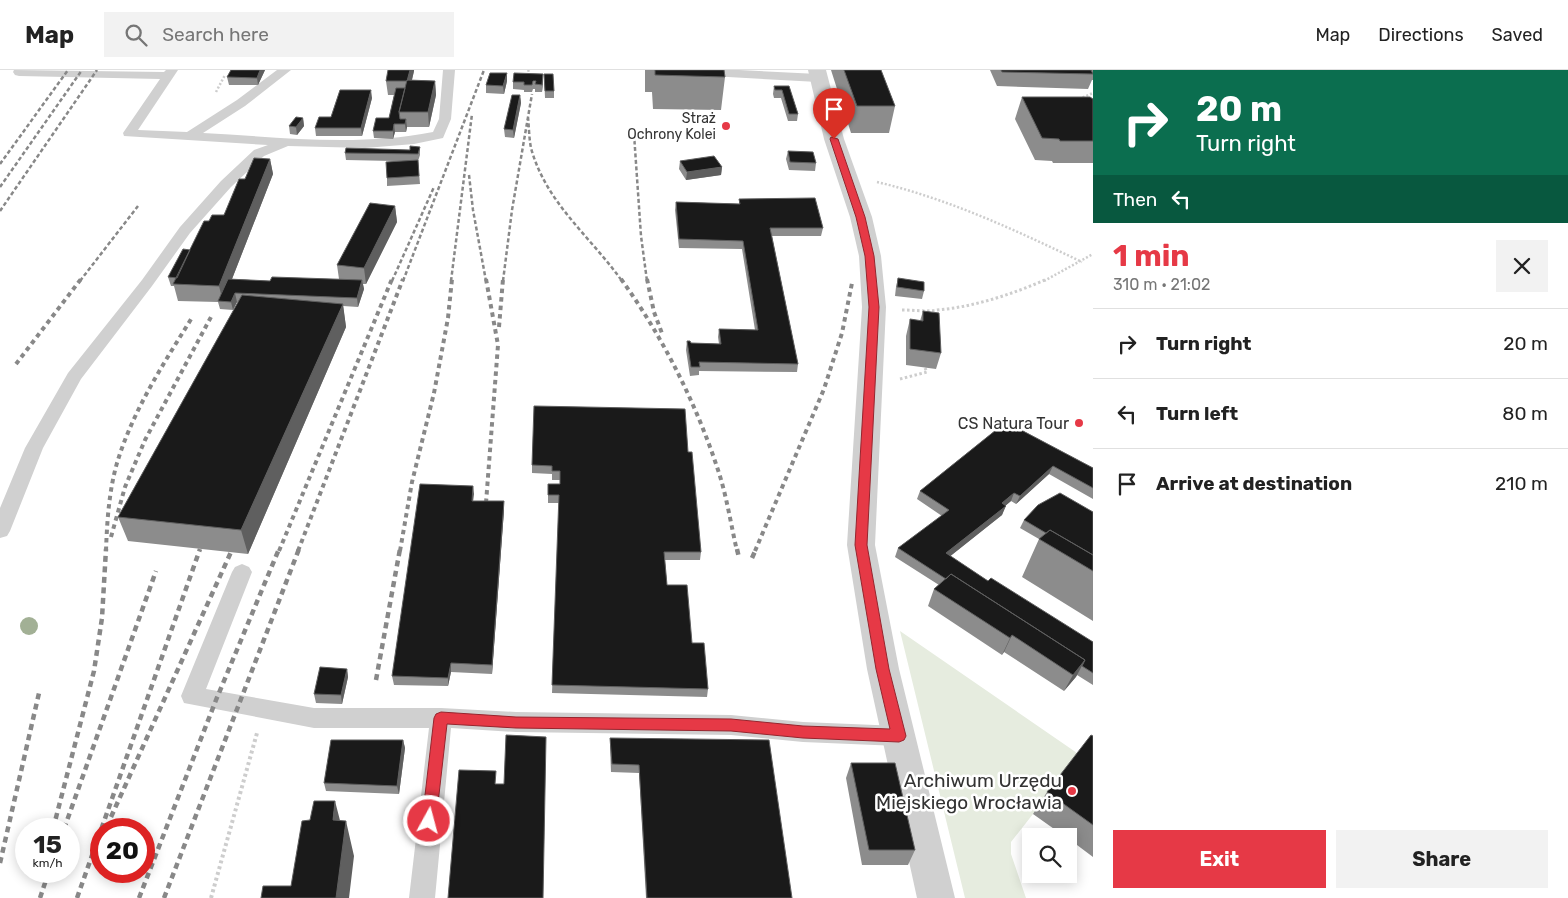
<!DOCTYPE html>
<html lang="en">
<head>
<meta charset="utf-8">
<style>
  body { margin:0; font-family:Rubik,sans-serif; background:#f2f2f2; color:#222; height:100vh; display:flex; flex-direction:column; font-size:19px; white-space:nowrap }
  * { box-sizing:border-box; margin:0 }
  p { font-size:16px; color:#767676 }
  .icon { flex:none; width:28px; height:28px; fill:none; stroke:currentColor; stroke-width:2; stroke-linecap:round; stroke-linejoin:round }
  .map { position:relative; flex:1; overflow:hidden }
  .details { display:flex; flex-direction:column; background:#fff; width:475px }
  .details>* { flex:none }
  .hud { background:#0b6e4f; color:#fff; overflow:hidden }
  .tools { position:absolute; left:1022px; top:758px; display:grid; gap:10px }
  .tools a { display:grid; place-items:center; width:55px; height:55px; border-radius:0px; background:#fff; box-shadow:0 2px 12px #0003; font-size:25px }
  .speed { position:absolute; left:15px; top:748px; display:flex; gap:10px; font-size:25px; font-weight:700; text-align:center }
  .speed>* { display:grid; place-content:center; width:65px; height:65px; border-radius:50%; background:#fff; box-shadow:0 2px 12px #0003; line-height:1 }
  .speed small { font-size:12px; font-weight:400 }
  .speed .limit { border:8px solid #d22; background:#fff; color:#111 }
  .pin { position:absolute; display:grid; place-items:center; width:42px; height:42px; color:#fff; margin:-51px -21px; border-radius:50% 50% 50% 0; rotate:-45deg; box-shadow:0 0 5px #0007 }
  .pin .icon { rotate:45deg }
  .me { position:absolute; width:55px; margin:-28px; rotate:7deg; stroke-linejoin:round; filter:drop-shadow(0 0 4px #0008) }
  .turn { display:flex; align-items:center; gap:18px; height:105px; padding:0 20px; font-size:22px }
  .turn .icon { width:65px; height:65px; stroke-width:2.5 }
  .turn b { display:block; font-size:35px; line-height:42px }
  .then { display:flex; align-items:center; height:48px; padding:0 20px; background:#0003; gap:10px; font-size:19px }
  .round { display:grid; place-items:center; flex:none; width:52px; height:52px; border-radius:0px; background:#f2f2f2 }
  .head { display:flex; align-items:center; justify-content:space-between; height:85px; padding:0 20px }
  h1 { font-size:30px; font-weight:700; line-height:38px; color:#e63946 }
  .button { display:flex; gap:10px; margin-top:auto; padding:10px 20px }
  .button a { flex:1; height:58px; border-radius:0px; background:#e63946; color:#fff; font-size:20px; font-weight:700; line-height:58px; text-align:center }
  .button a+a { background:#f2f2f2; color:#222 }
  ul { padding:0; list-style:none }
  li { display:flex; align-items:center; gap:15px; height:70px; padding:0 20px; border-top:1px solid #e0e0e0 }
  li div { flex:1 }
  li b { display:block; font-size:19px }
  li em { font-style:normal }
  header { display:flex; align-items:center; gap:30px; box-sizing:border-box; height:70px; padding:0 25px; background:#fff; border-bottom:1px solid #e0e0e0 }
  header strong { font-size:24px }
  nav { display:flex; gap:28px; margin-inline-start:auto; font-size:18px }
  .search { width:350px; height:45px; background:#f2f2f2; display:flex; align-items:center; gap:12px; box-sizing:border-box; padding:0 18px; border-radius:0px; color:#767676; font-size:19px }
  main { display:flex; flex:1; min-height:0 }
  .map>svg:first-child { display:block }
</style>
</head>
<body>
<header>
<strong>Map</strong>
<div class="search"><svg class="icon" aria-label="search" viewBox="0 0 24 24"><circle cx="10" cy="10" r="6"/><path d="M15 15l6 6"/></svg>Search here</div>
<nav><a>Map</a><a>Directions</a><a>Saved</a></nav>
</header>
<main>
<div class="map">
<svg width="1093" height="828" viewBox="0 0 1093 828">
  <rect width="100%" height="100%" fill="#fff"/>
  <path fill="#e6ecdf" d="M 900,561 L 1093,694 L 1033,744 L 1011,772 L 1011,784 L 1026,828 L 965,828 Z"/>
  <g fill="none" stroke-linecap="round" stroke-linejoin="round">
    <path stroke="#cdcdcd" stroke-width="2.5" stroke-dasharray="2 2" stroke-linecap="butt" d="M 528,0 L 529,2
      M 216,22 L 225,5
      M 1079,29 L 1093,23
      M 877,112 C 949,129 1015,160 1082,192
      M 1044,211 L 1093,184"/>
    <path stroke="#cdcdcd" stroke-width="3" stroke-dasharray="2.5 2.5" stroke-linecap="butt" d="M 902,240 C 914,240 926,242 937,240 C 974,237 1013,224 1047,209
      M 900,309 L 927,302 L 925,298"/>
    <path stroke="#cdcdcd" stroke-width="4" stroke-dasharray="3 3" stroke-linecap="butt" d="M 211,828 L 257,663"/>
    <path fill="#d0d0d0" fill-rule="evenodd" d="M 14,0 L 164,2 L 166,0 L 178,0 L 138,60 L 187,62 L 237,30 L 277,0 L 291,0 L 245,36 L 203,63 C 280,67 357,77 433,62 L 439,49 L 443,0 L 455,0 L 451,49 L 443,68 L 414,74 L 365,78 L 288,76 L 264,86 L 231,117 L 190,163 L 152,216 L 81,309 L 43,378 L 10,461 L 7,466 L 0,468 L 0,438 L 25,378 L 68,303 L 142,210 L 180,157 L 221,111 L 254,80 L 268,75 L 124,66 L 123,63 L 160,9 L 19,6 L 15,5 L 13,2 Z
      M 668,0 L 739,0 L 818,4 L 824,8 L 818,12 L 674,4 Z
      M 242,494 L 249,497 L 252,502 L 206,619 L 314,638 L 441,638 L 516,642 L 731,645 L 803,652 L 899,656 L 907,659 L 910,666 L 907,673 L 899,676 L 803,672 L 731,665 L 516,662 L 451,658 L 435,828 L 409,828 L 429,658 L 314,658 L 184,633 L 181,626 L 232,502 L 235,497 Z"/>
    <path fill="#d0d0d0" fill-rule="evenodd" d="M 808,0 L 826,0 L 844,69 L 872,147 L 881,186 L 886,237 L 875,475 L 899,599 L 955,828 L 917,828 L 867,599 L 847,475 L 862,237 L 859,186 L 850,147 L 824,69 Z"/>
    <path stroke="#888" stroke-width="2.5" stroke-dasharray="4 2.5" stroke-linecap="butt" d="M 528,47 C 529,57 529,68 531,78 C 546,133 590,166 622,211
      M 634,64 L 641,166 L 647,211
      M 0,94 L 68,0
      M 469,105 L 473,140 L 486,211
      M 0,117 L 82,0
      M 0,141 L 97,0
      M 80,211 L 138,136
      M 392,211 L 434,117
      M 403,211 L 484,0
      M 451,211 L 472,44
      M 503,211 L 512,140 L 532,24"/>
    <path stroke="#888" stroke-width="4" stroke-dasharray="4.5 4" stroke-linecap="butt" d="M 486,209 L 498,275 L 486,433
      M 621,209 C 663,267 697,335 719,403 C 727,428 731,455 737,481
      M 647,209 L 654,242 L 663,266
      M 499,257 L 503,209
      M 16,294 L 81,209
      M 111,467 L 125,417 L 145,370 L 211,247
      M 106,481 C 107,451 109,421 117,393 C 133,340 164,293 193,246
      M 279,481 L 392,209
      M 298,481 L 403,209
      M 400,481 L 412,412 L 434,323 L 448,248 L 452,209
      M 755,481 L 824,319 L 842,263 L 852,213"/>
    <path stroke="#888" stroke-width="4.5" stroke-dasharray="6 4.5" stroke-linecap="butt" d="M 737,479 L 739,488
      M 752,488 L 756,479
      M 376,610 L 400,479
      M 111,747 L 231,482
      M 53,759 L 94,601 L 102,548 L 106,479
      M 64,759 L 156,501
      M 0,793 L 39,623
      M 40,828 L 49,801
      M 77,828 L 200,479
      M 139,828 L 216,630 L 279,479
      M 164,828 L 299,479"/>
  </g>
  <circle fill="#a2b095" cx="29" cy="556" r="9"/>
  <path fill="#8c8c8c" d="M 231,0 L 265,0 L 258,15 L 229,15 L 227,7 Z
    M 645,0 L 724,0 L 725,7 L 721,40 L 653,39 L 652,22 L 645,22 Z
    M 831,0 L 881,0 L 895,36 L 889,63 L 851,63 Z
    M 990,0 L 1093,0 L 1093,10 L 1092,10 L 1088,19 L 997,16 Z
    M 414,1 L 412,10 L 435,11 L 436,25 L 429,57 L 407,57 L 406,62 L 395,62 L 393,69 L 374,68 L 373,61 L 389,48 L 394,25 L 388,25 L 386,11 Z
    M 544,4 L 554,21 L 554,28 L 545,28 Z
    M 507,11 L 504,24 L 486,23 L 486,15 Z
    M 543,11 L 542,22 L 535,22 L 535,19 L 533,19 L 532,22 L 524,22 L 524,20 L 513,19 L 513,12 Z
    M 774,16 L 789,16 L 798,44 L 797,51 L 788,51 L 781,28 L 774,28 L 773,24 Z
    M 520,25 L 521,33 L 514,68 L 505,67 L 504,59 Z
    M 1022,27 L 1093,29 L 1093,93 L 1053,93 L 1052,91 L 1035,90 L 1015,49 Z
    M 372,28 L 362,66 L 316,66 L 315,58 L 331,47 Z
    M 303,48 L 304,56 L 297,65 L 290,64 L 289,56 Z
    M 420,77 L 420,85 L 418,91 L 420,114 L 387,116 L 387,108 L 394,91 L 346,90 L 345,83 L 410,80 Z
    M 788,81 L 816,93 L 815,101 L 789,100 L 786,89 Z
    M 270,89 L 273,104 L 232,209 L 270,211 L 339,209 L 337,195 L 395,136 L 397,152 L 366,214 L 363,214 L 364,219 L 358,237 L 343,236 L 346,257 L 248,484 L 128,471 L 118,447 L 238,232 L 237,232 L 233,240 L 220,239 L 218,232 L 178,231 L 174,216 L 171,216 L 168,207 L 190,180 L 209,151 L 224,145 L 245,109 Z
    M 680,91 L 722,97 L 721,105 L 686,110 L 679,99 Z
    M 739,129 L 823,158 L 821,166 L 772,166 L 798,294 L 797,302 L 699,301 L 699,305 L 690,306 L 686,280 L 687,271 L 691,273 L 719,274 L 718,267 L 719,259 L 755,260 L 742,179 L 679,178 L 675,140 L 676,132 L 739,134 Z
    M 898,208 L 924,221 L 922,229 L 895,226 L 896,217 Z
    M 923,241 L 941,283 L 936,299 L 906,295 L 906,266 L 910,249 L 920,251 Z
    M 1006,352 L 1093,398 L 1093,429 L 1049,404 L 1016,434 L 1011,431 L 1005,436 L 1002,445 L 950,486 L 988,511 L 1093,572 L 1093,615 L 1077,605 L 1064,621 L 1004,582 L 1002,585 L 928,536 L 934,519 L 939,515 L 895,487 L 898,478 L 942,446 L 917,429 L 920,421 Z
    M 688,382 L 701,482 L 700,490 L 665,490 L 667,515 L 692,573 L 708,619 L 707,627 L 552,623 L 559,433 L 548,433 L 548,414 L 560,414 L 560,410 L 552,410 L 552,404 L 532,403 L 532,395 Z
    M 473,416 L 473,431 L 504,440 L 492,604 L 451,602 L 448,616 L 394,615 L 392,606 Z
    M 1093,442 L 1093,551 L 1022,507 L 1039,469 L 1020,458 L 1024,450 Z
    M 347,599 L 348,607 L 342,634 L 316,633 L 314,624 Z
    M 1093,666 L 1093,787 L 1069,769 L 1069,766 L 1064,766 L 1033,744 L 1047,722 Z
    M 610,668 L 792,828 L 646,828 L 639,703 L 611,702 L 610,676 Z
    M 403,670 L 405,678 L 399,724 L 326,721 L 324,713 Z
    M 851,693 L 915,780 L 908,795 L 862,795 L 846,708 Z"/>
  <path fill="#5f5f5f" d="M 260,0 L 265,0 L 258,15 L 257,8 Z
    M 410,0 L 414,0 L 414,1 L 404,42 L 407,11 Z
    M 507,3 L 507,11 L 504,24 L 503,16 Z
    M 543,4 L 543,11 L 542,22 L 542,15 Z
    M 435,11 L 436,25 L 429,57 L 428,42 Z
    M 371,20 L 372,28 L 362,66 L 361,58 Z
    M 520,25 L 521,33 L 514,68 L 513,60 Z
    M 303,48 L 304,56 L 297,65 L 296,57 Z
    M 406,49 L 407,57 L 406,62 L 405,54 Z
    M 394,54 L 395,62 L 393,69 L 393,61 Z
    M 270,89 L 273,104 L 223,232 L 219,216 Z
    M 722,97 L 721,105 L 686,110 L 687,102 Z
    M 395,136 L 397,152 L 366,214 L 364,198 Z
    M 362,210 L 364,219 L 358,237 L 357,228 Z
    M 235,223 L 237,232 L 233,240 L 231,232 Z
    M 343,234 L 346,257 L 248,484 L 241,460 Z
    M 1053,396 L 1049,404 L 1016,434 L 1020,426 Z
    M 473,416 L 474,424 L 472,440 L 472,431 Z
    M 1014,423 L 1011,431 L 998,442 L 1002,433 Z
    M 504,431 L 504,440 L 492,604 L 492,595 Z
    M 1006,436 L 1002,445 L 943,492 L 946,483 Z
    M 1012,565 L 1004,582 L 1002,585 L 1010,568 Z
    M 1085,590 L 1076,607 L 1064,621 L 1073,605 Z
    M 451,593 L 451,602 L 448,616 L 448,608 Z
    M 347,599 L 348,607 L 342,634 L 341,625 Z
    M 403,670 L 405,678 L 399,724 L 397,716 Z
    M 335,731 L 344,766 L 346,751 L 354,786 L 349,828 L 336,828 L 333,750 Z"/>
  <path fill="#1a1a1a" stroke="#5f5f5f" d="M 231,0 L 260,0 L 257,8 L 227,7 Z
    M 388,0 L 410,0 L 407,11 L 386,11 Z
    M 655,0 L 724,0 L 725,7 L 655,5 Z
    M 844,0 L 881,0 L 895,36 L 857,36 Z
    M 1001,0 L 1091,0 L 1093,4 L 1002,2 Z
    M 490,3 L 507,3 L 503,16 L 486,15 Z
    M 514,3 L 543,4 L 542,15 L 535,14 L 536,11 L 533,11 L 532,15 L 524,15 L 524,12 L 513,12 Z
    M 544,4 L 553,4 L 554,21 L 545,21 Z
    M 407,10 L 435,11 L 428,42 L 399,42 Z
    M 774,16 L 789,16 L 798,44 L 789,44 L 782,20 L 775,20 Z
    M 396,18 L 405,18 L 399,42 L 400,49 L 406,49 L 405,54 L 394,54 L 393,61 L 373,61 L 376,48 L 389,48 Z
    M 340,20 L 371,20 L 361,58 L 315,58 L 319,47 L 331,47 Z
    M 512,25 L 520,25 L 513,60 L 504,59 Z
    M 1022,27 L 1090,27 L 1093,29 L 1093,71 L 1060,71 L 1059,69 L 1042,68 Z
    M 296,47 L 303,48 L 296,57 L 289,56 Z
    M 410,76 L 420,77 L 418,84 L 345,83 L 346,78 L 410,80 Z
    M 788,81 L 813,82 L 816,93 L 790,92 Z
    M 714,86 L 722,97 L 687,102 L 680,91 Z
    M 254,88 L 270,89 L 219,216 L 173,214 L 204,151 L 209,151 L 212,145 L 224,145 L 239,109 L 245,109 Z
    M 418,90 L 419,106 L 387,108 L 386,92 Z
    M 815,128 L 823,158 L 770,158 L 798,294 L 699,292 L 700,297 L 691,297 L 687,271 L 690,271 L 691,273 L 721,274 L 719,259 L 758,260 L 743,171 L 679,169 L 676,132 L 740,134 L 739,129 Z
    M 370,133 L 395,136 L 364,198 L 337,195 Z
    M 183,179 L 190,180 L 177,208 L 168,207 Z
    M 272,207 L 362,210 L 357,228 L 235,223 L 231,232 L 218,231 L 228,209 L 270,211 Z
    M 898,208 L 924,212 L 924,221 L 897,217 Z
    M 242,225 L 343,234 L 241,460 L 118,447 Z
    M 923,241 L 939,243 L 941,283 L 910,279 L 910,249 L 923,251 Z
    M 534,336 L 685,339 L 688,382 L 692,382 L 701,482 L 664,482 L 667,515 L 687,515 L 692,573 L 704,573 L 708,619 L 552,615 L 559,425 L 548,425 L 548,414 L 560,414 L 560,401 L 552,401 L 552,396 L 532,395 Z
    M 1006,352 L 1093,398 L 1093,418 L 1053,396 L 1020,426 L 1014,423 L 1002,433 L 1006,436 L 946,483 L 988,511 L 991,508 L 1093,572 L 1093,603 L 1082,596 L 1085,590 L 951,504 L 946,509 L 898,478 L 949,440 L 920,421 Z
    M 420,414 L 473,416 L 472,431 L 504,431 L 492,595 L 451,593 L 448,608 L 392,606 Z
    M 1060,423 L 1093,442 L 1093,485 L 1050,460 L 1045,464 L 1046,463 L 1024,450 L 1038,435 Z
    M 1050,460 L 1093,485 L 1093,501 L 1039,469 Z
    M 951,504 L 1085,590 L 1073,605 L 1012,565 L 1010,568 L 934,519 Z
    M 320,597 L 347,599 L 341,625 L 314,624 Z
    M 506,665 L 546,667 L 543,828 L 448,828 L 459,700 L 496,701 L 495,714 L 504,714 Z
    M 1091,665 L 1093,666 L 1093,755 L 1047,722 Z
    M 610,668 L 769,670 L 792,828 L 647,828 L 639,695 L 612,694 Z
    M 331,670 L 403,670 L 397,716 L 324,713 Z
    M 851,693 L 895,693 L 915,780 L 869,780 Z
    M 314,731 L 335,731 L 333,750 L 346,751 L 336,828 L 261,828 L 263,816 L 291,816 L 302,751 L 310,750 Z"/>
  <path fill="#e63946" stroke="#96252e" d="M 831,67 L 838,69 L 865,147 L 874,186 L 879,237 L 867,475 L 889,599 L 906,666 L 904,670 L 899,672 L 803,668 L 731,661 L 516,658 L 447,654 L 436,751 L 434,756 L 429,758 L 424,756 L 422,751 L 434,648 L 436,644 L 441,642 L 516,647 L 731,649 L 803,656 L 890,659 L 876,599 L 855,475 L 869,237 L 865,186 L 856,147 L 830,69 Z"/>
  <g fill="#e63946" stroke="#fff" stroke-width="2">
    <circle cx="726" cy="56" r="5"/>
    <circle cx="1079" cy="353" r="5"/>
    <circle cx="1072" cy="721" r="5"/>
  </g>
  <g text-anchor="middle" dominant-baseline="central" stroke-width="5" stroke-linejoin="round" paint-order="stroke">
    <g font-size="14" fill="#333" stroke="#fff" text-anchor="end">
      <text x="716" y="48">Straż<tspan x="716" dy="16">Ochrony Kolei</tspan></text>
    </g>
    <g font-size="16" fill="#333" stroke="#fff" text-anchor="end">
      <text x="1069" y="353">CS Natura Tour</text>
    </g>
    <g font-size="19" fill="#333" stroke="#fff" text-anchor="end">
      <text x="1062" y="710">Archiwum Urzędu<tspan x="1062" dy="22">Miejskiego Wrocławia</tspan></text>
    </g>
  </g>
</svg>
<div class="tools">
<a><svg class="icon" aria-label="search" viewBox="0 0 24 24"><circle cx="10" cy="10" r="6"/><path d="M15 15l6 6"/></svg></a>
</div>
<div class="speed"><div>15<small>km/h</small></div><div class="limit">20</div></div>
<div class="pin" style="left:834px;top:69px;background:#d93025"><svg class="icon" aria-label="arrive" viewBox="0 0 24 24"><path d="M6 21V4h12l-3 4 3 4H6"/></svg></div>
<svg class="me" style="left:429px;top:751px" viewBox="-20 -20 40 40"><circle r="17" fill="#e63946" stroke="#fff" stroke-width="3"/><path d="M0-11L8 9 0 5-8 9z" fill="#fff"/></svg>
</div>
<section class="details">
<div class="hud">
<div class="turn"><svg class="icon" aria-label="right" viewBox="0 0 24 24"><path d="M7 20v-9h11M14 6l5 5-5 5"/></svg><div><b>20 m</b>Turn right</div></div>
<div class="then">Then<svg class="icon" aria-label="left" viewBox="0 0 24 24"><path d="M17 20v-9H6M10 6l-5 5 5 5"/></svg></div>
</div>
<div class="head"><div><h1>1 min</h1><p>310 m · 21:02</p></div><a class="round"><svg class="icon" aria-label="close" viewBox="0 0 24 24"><path d="M6 6l12 12M18 6L6 18"/></svg></a></div>
<ul>
<li><svg class="icon" aria-label="right" viewBox="0 0 24 24"><path d="M7 20v-9h11M14 6l5 5-5 5"/></svg><div><b>Turn right</b></div><em>20 m</em></li>
<li><svg class="icon" aria-label="left" viewBox="0 0 24 24"><path d="M17 20v-9H6M10 6l-5 5 5 5"/></svg><div><b>Turn left</b></div><em>80 m</em></li>
<li><svg class="icon" aria-label="arrive" viewBox="0 0 24 24"><path d="M6 21V4h12l-3 4 3 4H6"/></svg><div><b>Arrive at destination</b></div><em>210 m</em></li>
</ul>
<div class="button"><a>Exit</a><a>Share</a></div>
</section>
</main>
</body>
</html>
